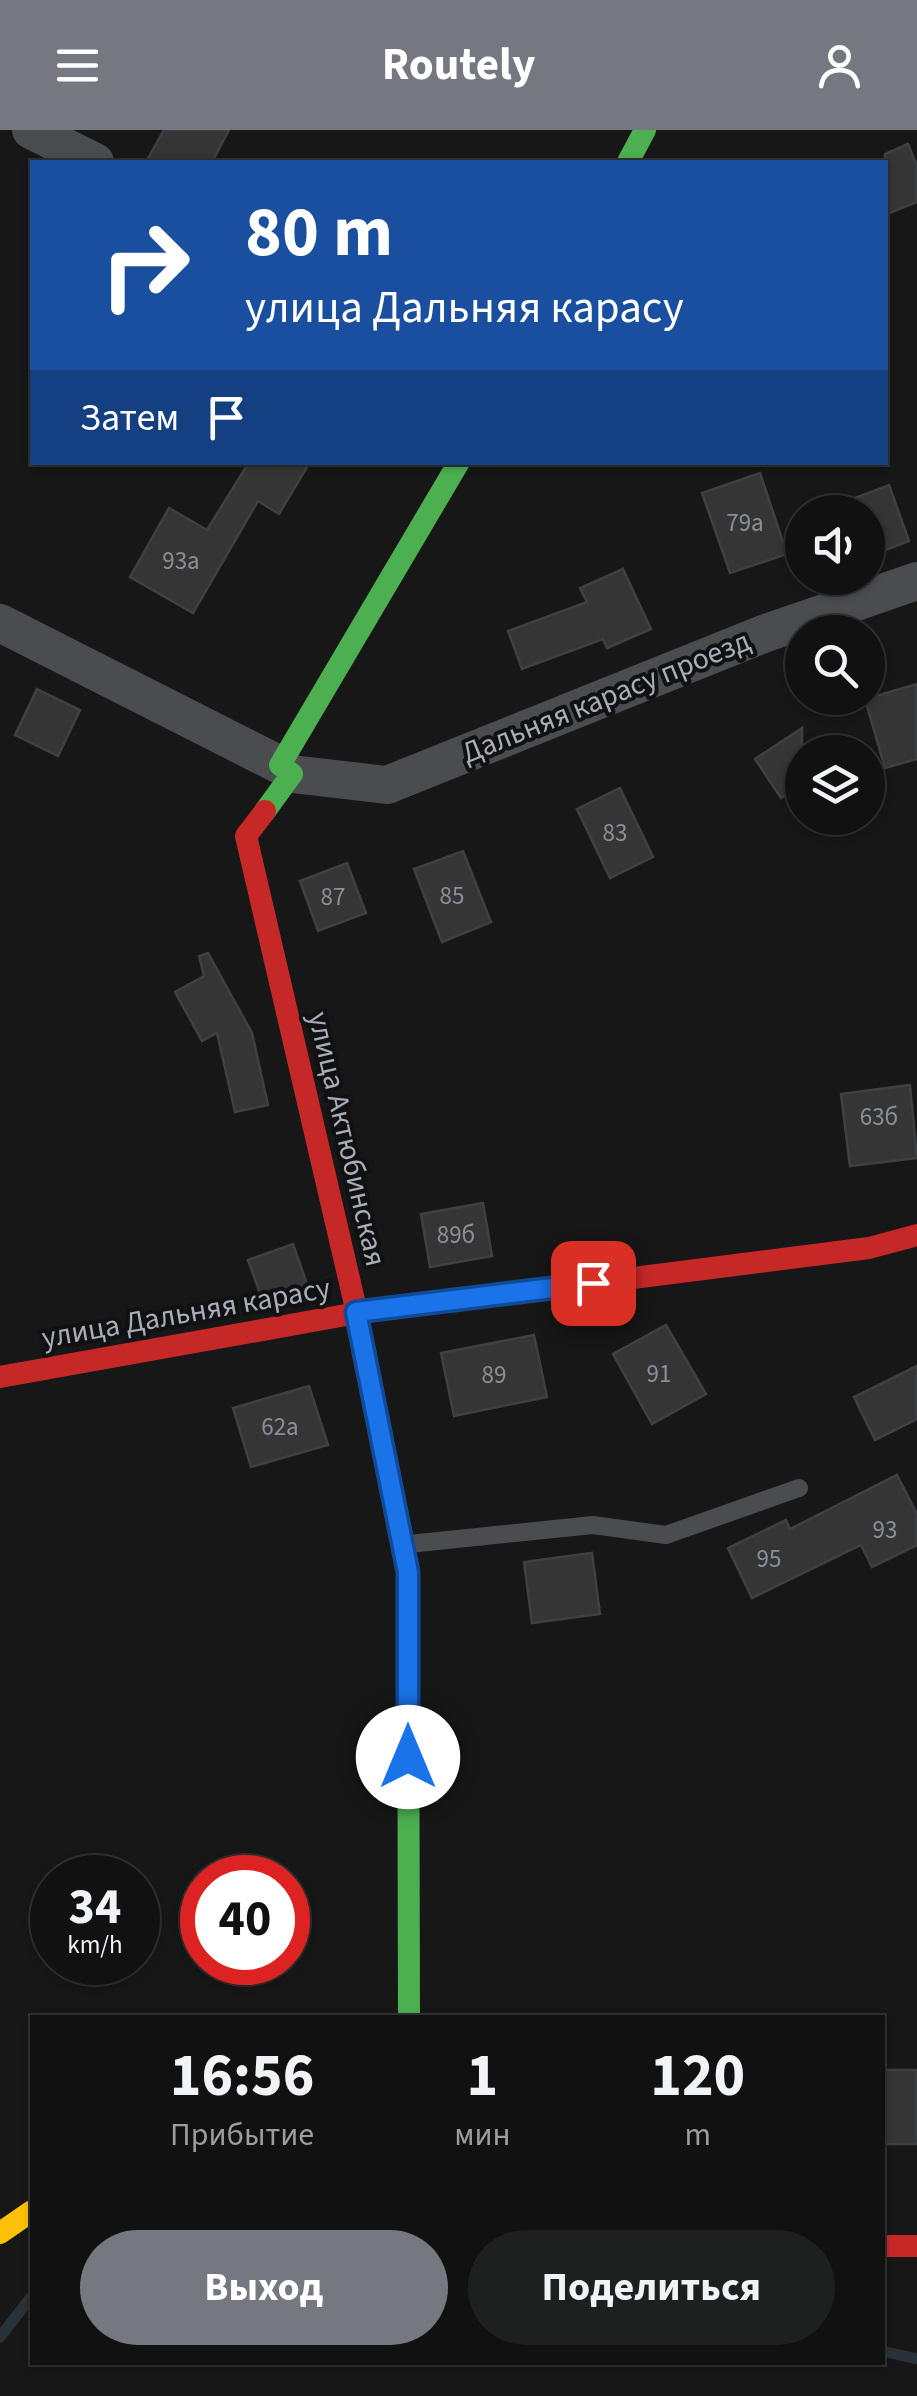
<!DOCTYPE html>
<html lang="ru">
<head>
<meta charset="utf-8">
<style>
  body { margin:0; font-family:"Source Sans 3",sans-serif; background:#1e1f1f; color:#f1f3f6; height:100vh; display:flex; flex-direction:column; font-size:38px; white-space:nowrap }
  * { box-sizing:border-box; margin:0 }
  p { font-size:32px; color:#9c9d9f }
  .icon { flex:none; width:55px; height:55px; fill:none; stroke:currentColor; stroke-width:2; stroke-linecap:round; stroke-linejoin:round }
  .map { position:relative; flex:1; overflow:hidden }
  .side { position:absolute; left:30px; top:1885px; width:855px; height:350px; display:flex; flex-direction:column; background:#111; border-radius:0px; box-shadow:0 2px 8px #0004,0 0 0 2px #303131 }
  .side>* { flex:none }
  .banner { position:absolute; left:30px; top:30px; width:858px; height:305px; border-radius:0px; box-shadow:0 2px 8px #0004,0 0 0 2px #303131; background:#1a4fa0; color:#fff; overflow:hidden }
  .buttons { position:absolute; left:785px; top:365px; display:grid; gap:20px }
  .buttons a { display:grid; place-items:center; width:100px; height:100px; border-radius:50%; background:#111; box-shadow:0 2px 8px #0004,0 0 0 2px #303131; font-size:50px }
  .speed { position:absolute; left:30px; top:1725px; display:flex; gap:20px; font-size:50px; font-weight:700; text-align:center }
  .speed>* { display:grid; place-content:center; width:130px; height:130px; border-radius:50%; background:#111; box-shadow:0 2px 8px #0004,0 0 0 2px #303131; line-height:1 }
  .speed small { font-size:25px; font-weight:400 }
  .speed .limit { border:15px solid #d22; background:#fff; color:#111 }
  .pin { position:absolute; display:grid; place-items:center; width:85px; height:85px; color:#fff; margin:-42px; border-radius:20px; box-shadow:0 5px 15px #0006 }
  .me { position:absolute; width:110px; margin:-55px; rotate:0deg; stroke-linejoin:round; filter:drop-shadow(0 0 8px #0008) }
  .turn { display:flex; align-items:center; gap:35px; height:210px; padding:0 50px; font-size:45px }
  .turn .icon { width:130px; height:130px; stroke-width:2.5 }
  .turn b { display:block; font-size:70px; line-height:85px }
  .then { display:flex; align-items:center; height:95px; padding:0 50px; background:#0003; gap:20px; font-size:38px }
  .eta { display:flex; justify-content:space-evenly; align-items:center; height:170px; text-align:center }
  .eta b { font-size:60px; font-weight:700; line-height:70px }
  .primary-button { display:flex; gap:20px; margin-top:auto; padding:20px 50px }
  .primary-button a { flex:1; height:115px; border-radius:60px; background:#757880; color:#fff; font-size:40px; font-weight:700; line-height:115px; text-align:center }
  .primary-button a+a { background:#1e1f1f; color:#f1f3f6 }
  header { display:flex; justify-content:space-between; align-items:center; height:130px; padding:0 50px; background:#757880; color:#fff; font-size:45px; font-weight:700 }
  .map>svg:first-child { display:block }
</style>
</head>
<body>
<header><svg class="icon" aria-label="menu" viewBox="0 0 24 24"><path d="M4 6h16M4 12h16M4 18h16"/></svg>Routely<svg class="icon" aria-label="person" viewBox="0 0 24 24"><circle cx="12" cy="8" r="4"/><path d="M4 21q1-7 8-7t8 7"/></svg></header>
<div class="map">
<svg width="917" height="2266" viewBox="0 0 917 2266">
  <rect width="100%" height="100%" fill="#171717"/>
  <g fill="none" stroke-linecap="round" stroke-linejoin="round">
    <path stroke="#2a3239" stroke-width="11" d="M 0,2207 L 32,2166
      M 882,2221 L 917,2229"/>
  </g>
  <path fill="#353536" stroke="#3f4043" stroke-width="2.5" d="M 164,0 L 229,0 L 212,32 L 146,32 Z
    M 908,14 L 917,36 L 917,72 L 885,85 L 885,24 Z
    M 249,332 L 310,332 L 279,384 L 258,371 L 193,483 L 130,447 L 169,378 L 207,400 Z
    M 760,343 L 787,424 L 730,443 L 702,363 Z
    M 889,355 L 909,411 L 875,424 L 868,404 L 868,382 L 860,382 L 855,368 Z
    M 623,439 L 651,499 L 607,518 L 603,509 L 522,539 L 508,501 L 587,472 L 580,458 Z
    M 917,554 L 917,629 L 885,638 L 865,569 Z
    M 37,559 L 80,580 L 58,626 L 15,605 Z
    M 802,598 L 802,654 L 781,668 L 755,629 Z
    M 620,658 L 653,727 L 610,748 L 577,679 Z
    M 463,721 L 491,792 L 442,812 L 414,739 Z
    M 347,733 L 366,783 L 318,801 L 300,751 Z
    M 208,823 L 252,903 L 268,975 L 235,982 L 217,903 L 202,911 L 175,862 L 204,846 L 199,826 Z
    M 910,955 L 917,1028 L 850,1036 L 841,964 Z
    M 483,1073 L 492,1126 L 430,1137 L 421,1084 Z
    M 293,1114 L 307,1154 L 262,1169 L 248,1130 Z
    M 666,1195 L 706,1264 L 652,1294 L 613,1224 Z
    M 534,1205 L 547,1267 L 454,1286 L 441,1223 Z
    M 917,1236 L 917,1289 L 875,1310 L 854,1267 Z
    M 309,1256 L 328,1315 L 251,1337 L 233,1278 Z
    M 897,1345 L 917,1384 L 917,1415 L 872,1437 L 861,1415 L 752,1468 L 728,1418 L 786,1390 L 790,1399 Z
    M 592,1423 L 600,1484 L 532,1493 L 524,1432 Z
    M 882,1940 L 917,1940 L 917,2014 L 882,2014 Z"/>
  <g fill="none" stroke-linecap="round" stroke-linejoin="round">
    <path stroke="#4b4c50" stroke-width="18" d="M 409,1414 L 593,1395 L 666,1405 L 799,1358"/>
    <path stroke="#4b4c50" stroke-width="38" d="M 31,0 L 95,32
      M 0,493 L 280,635
      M 292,644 L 387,655 L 766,503 L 917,451"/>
    <path stroke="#4caf50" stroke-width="22" d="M 628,32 L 645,0
      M 265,681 L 292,644 L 280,635 L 459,332
      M 388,1339 L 408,1441 L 409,1888"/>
    <path stroke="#ffc107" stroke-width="22" d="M 0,2103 L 32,2081"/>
    <path stroke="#c62828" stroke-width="22" d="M 265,681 L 246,706 L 357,1183 L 388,1339
      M 0,1247 L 357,1183 L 869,1118 L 917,1105
      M 882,2116 L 917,2116"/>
  </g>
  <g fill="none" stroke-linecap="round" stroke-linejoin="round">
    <defs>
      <path id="route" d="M 408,1627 L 408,1442 L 356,1182 L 593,1153"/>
    </defs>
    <use href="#route" stroke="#114b97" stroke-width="25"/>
    <use href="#route" stroke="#1a73e8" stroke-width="18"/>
  </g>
  <g text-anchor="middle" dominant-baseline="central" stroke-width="8" stroke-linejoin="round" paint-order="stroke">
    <g font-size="25" fill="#8b8f98">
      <text x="745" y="393">79а</text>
      <text x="181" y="431">93а</text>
      <text x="615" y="703">83</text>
      <text x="452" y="766">85</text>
      <text x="333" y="767">87</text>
      <text x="879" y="987">63б</text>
      <text x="456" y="1105">89б</text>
      <text x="659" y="1244">91</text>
      <text x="494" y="1245">89</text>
      <text x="280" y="1297">62а</text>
      <text x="885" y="1400">93</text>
      <text x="769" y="1429">95</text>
    </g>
    <g font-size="30" fill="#a8adb8" stroke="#111113">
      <text transform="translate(606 567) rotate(-22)">Дальняя карасу проезд</text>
      <text transform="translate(347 1009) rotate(77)">улица Актюбинская</text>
      <text transform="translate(186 1183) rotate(-10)">улица Дальняя карасу</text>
    </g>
  </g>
</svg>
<div class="buttons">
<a><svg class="icon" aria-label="sound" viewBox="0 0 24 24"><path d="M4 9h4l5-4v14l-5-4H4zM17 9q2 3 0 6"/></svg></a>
<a><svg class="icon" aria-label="search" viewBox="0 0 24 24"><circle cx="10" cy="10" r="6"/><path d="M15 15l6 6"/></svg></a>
<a><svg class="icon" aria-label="layers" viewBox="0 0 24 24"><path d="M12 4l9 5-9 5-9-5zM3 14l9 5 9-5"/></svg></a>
</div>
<div class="speed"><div>34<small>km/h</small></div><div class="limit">40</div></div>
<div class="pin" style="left:593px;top:1153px;background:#d93025"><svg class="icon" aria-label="arrive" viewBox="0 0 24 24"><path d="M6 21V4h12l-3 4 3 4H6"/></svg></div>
<svg class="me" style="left:408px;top:1627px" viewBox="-20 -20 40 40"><circle r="19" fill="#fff"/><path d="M0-13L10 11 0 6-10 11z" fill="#1a73e8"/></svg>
<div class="banner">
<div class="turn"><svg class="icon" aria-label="right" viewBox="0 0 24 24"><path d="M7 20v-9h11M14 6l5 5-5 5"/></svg><div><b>80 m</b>улица Дальняя карасу</div></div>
<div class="then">Затем<svg class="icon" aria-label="arrive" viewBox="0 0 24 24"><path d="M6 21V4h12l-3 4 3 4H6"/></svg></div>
</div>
<section class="side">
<div class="eta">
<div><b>16:56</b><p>Прибытие</p></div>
<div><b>1</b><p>мин</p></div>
<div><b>120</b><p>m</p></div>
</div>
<div class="primary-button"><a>Выход</a><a>Поделиться</a></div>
</section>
</div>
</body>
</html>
